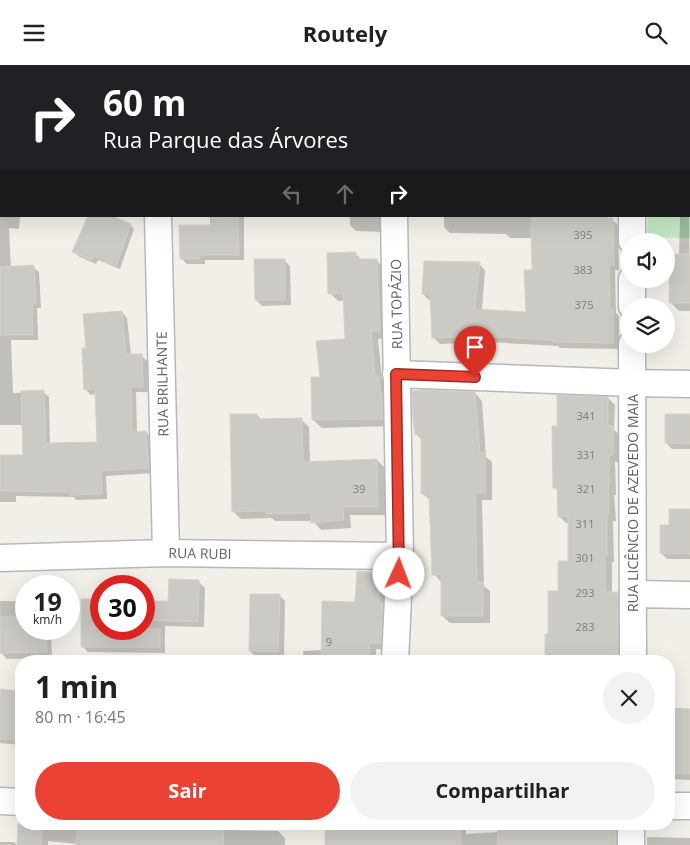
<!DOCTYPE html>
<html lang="pt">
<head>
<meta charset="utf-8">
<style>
  body { margin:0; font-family:"Open Sans",sans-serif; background:#f2f2f2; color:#222; height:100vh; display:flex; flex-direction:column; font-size:19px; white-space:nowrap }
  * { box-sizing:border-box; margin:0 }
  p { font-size:16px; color:#767676 }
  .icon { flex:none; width:28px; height:28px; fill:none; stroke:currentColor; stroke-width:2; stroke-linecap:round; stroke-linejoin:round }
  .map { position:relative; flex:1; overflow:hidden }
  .drawer { position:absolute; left:15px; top:590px; width:660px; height:175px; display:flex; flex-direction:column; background:#fff; border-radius:20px; box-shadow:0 5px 20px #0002 }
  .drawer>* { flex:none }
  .banner { position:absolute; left:0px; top:0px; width:690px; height:152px; box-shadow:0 5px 20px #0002; background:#202124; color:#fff; overflow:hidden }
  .fabs { position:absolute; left:620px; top:168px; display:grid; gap:10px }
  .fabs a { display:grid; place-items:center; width:55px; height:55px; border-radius:50%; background:#fff; box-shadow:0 5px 20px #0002; font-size:25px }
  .speed { position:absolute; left:15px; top:510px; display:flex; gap:10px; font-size:25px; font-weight:700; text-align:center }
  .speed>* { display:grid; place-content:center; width:65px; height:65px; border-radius:50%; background:#fff; box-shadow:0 5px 20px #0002; line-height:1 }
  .speed small { font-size:12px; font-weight:400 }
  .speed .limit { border:8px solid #d22; background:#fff; color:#111 }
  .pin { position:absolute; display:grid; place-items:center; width:42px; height:42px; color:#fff; margin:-51px -21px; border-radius:50% 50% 50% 0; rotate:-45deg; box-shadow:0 0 5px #0007 }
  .pin .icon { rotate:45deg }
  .me { position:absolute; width:55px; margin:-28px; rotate:2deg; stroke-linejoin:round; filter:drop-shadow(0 0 4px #0008) }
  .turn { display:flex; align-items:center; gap:18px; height:105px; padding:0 20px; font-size:22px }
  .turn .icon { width:65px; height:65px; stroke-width:2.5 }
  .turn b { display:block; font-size:35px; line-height:42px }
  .lanes { display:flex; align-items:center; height:48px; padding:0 20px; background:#0003; justify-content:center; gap:25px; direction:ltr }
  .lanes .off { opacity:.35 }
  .round { display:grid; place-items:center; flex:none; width:52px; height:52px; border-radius:26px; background:#f2f2f2 }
  .overview { display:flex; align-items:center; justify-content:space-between; height:85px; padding:0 20px }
  h1 { font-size:30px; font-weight:700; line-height:38px }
  .action { display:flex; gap:10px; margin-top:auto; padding:10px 20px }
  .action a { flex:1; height:58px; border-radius:30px; background:#ea4335; color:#fff; font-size:20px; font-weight:700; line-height:58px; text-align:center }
  .action a+a { background:#f2f2f2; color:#222 }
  header { display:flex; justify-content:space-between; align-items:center; height:65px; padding:0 20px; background:#fff; font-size:22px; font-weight:700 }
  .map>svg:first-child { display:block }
</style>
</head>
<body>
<header><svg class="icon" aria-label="menu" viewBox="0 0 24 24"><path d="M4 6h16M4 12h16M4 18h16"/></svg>Routely<svg class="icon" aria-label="search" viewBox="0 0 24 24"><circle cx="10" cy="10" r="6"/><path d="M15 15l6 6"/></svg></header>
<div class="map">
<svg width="690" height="780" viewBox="0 0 690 780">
  <rect width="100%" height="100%" fill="#f1efe8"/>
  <path fill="#c5e8c5" d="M 658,0 L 690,0 L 690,173 L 647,172 L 648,151 L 689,151 L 689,1 Z"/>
  <path fill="#0003" d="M 37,0 L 106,0 L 106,1 L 37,1 Z
    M 188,0 L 220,0 L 220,1 L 188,1 Z
    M 559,0 L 591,0 L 591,1 L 559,1 Z
    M 0,123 L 1,151 L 20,151 L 19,164 L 9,163 L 11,203 L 33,202 L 39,207 L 41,243 L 37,243 L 38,275 L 11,275 L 13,328 L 43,327 L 49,332 L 50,379 L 98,378 L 96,329 L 91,330 L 85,324 L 87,284 L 122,247 L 127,253 L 131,290 L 141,290 L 147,296 L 148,327 L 136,327 L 137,368 L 146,367 L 151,373 L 154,408 L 106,411 L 107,434 L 76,435 L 74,432 L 16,431 L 16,437 L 0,437 L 0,392 L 25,391 L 24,360 L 0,360 Z
    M 689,139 L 690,246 L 679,246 L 671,238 L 679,190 L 680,151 L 689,151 Z
    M 89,151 L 116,151 L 116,154 L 130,160 L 134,164 L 120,204 L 98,195 L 96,199 L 78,191 L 74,186 Z
    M 210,151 L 257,151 L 244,152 L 244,195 L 205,195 L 205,199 L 187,199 L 181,193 L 210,161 Z
    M 347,151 L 385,151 L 382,167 L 356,166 L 350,160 L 350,153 Z
    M 444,151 L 608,151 L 608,154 L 612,154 L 618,160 L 619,205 L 615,205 L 616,248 L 619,251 L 619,284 L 560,283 L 558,281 L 488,277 L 440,279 L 433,272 L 432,235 L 429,235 L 423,229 L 479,199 L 485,205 L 482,246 L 527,248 L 534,206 L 533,173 L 510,173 L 506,169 L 450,168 L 444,162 Z
    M 356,189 L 362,195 L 377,196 L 385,204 L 387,273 L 378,274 L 382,315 L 387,320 L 390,361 L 322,363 L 313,355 L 321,313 L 346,275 L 345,236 L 338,236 L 330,228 Z
    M 284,195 L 290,201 L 291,240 L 262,241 L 256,235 Z
    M 475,328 L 482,336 L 486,392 L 492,397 L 492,435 L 482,435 L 484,521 L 490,526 L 490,558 L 450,558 L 442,551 L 441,517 L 434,509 L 431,436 L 422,428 L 422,375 L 416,369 Z
    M 608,333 L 615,340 L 614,365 L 619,369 L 619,397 L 615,397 L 616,430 L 614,430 L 616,456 L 613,456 L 614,497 L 612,497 L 612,528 L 617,528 L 624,535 L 624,596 L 546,596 L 546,570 L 549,570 L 559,527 L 570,497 L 569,458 L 566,458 L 559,451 L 558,426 L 555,423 L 558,362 Z
    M 257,350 L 262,355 L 302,355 L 309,362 L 310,398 L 377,395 L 385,403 L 386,450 L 350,450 L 351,463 L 321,465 L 313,456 L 275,456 L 272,453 L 241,454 L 233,446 Z
    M 690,351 L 690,384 L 672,384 L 666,378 Z
    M 690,445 L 690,494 L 667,494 L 661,488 L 670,461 Z
    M 381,509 L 388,516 L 387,584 L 376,584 L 376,596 L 304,596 L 303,586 L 322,585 Z
    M 199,517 L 205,523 L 204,562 L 165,561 L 165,588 L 88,587 L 82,581 L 82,535 L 101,536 L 101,564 L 144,564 L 144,537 L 170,537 Z
    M 279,530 L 285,536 L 284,592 L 256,592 L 250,586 Z
    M 0,536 L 26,536 L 26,564 L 51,564 L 52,593 L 7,594 L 1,588 Z
    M 0,626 L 20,627 L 21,628 L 21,680 L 0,678 Z
    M 669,644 L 690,645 L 690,715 L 669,714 Z
    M 20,753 L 21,753 L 21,759 L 86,759 L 86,760 L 119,762 L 119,759 L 224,759 L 229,765 L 278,766 L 285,773 L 285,780 L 78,780 L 78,779 L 48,776 L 48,780 L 18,780 Z
    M 326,759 L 397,759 L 398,764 L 431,764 L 431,759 L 466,759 L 466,769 L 499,767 L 499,759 L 531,759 L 531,763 L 569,762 L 569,759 L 623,759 L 622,780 L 327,780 Z
    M 647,772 L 690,773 L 690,780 L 647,780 Z
    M 0,777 L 14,777 L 17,780 L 0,780 Z"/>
  <path fill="#cccac5" stroke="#d6d1c6" d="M 88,151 L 112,151 L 131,159 L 116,201 L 93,191 L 92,195 L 72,187 Z
    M 238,152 L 239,190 L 200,190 L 200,194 L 180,194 L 179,160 L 212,160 L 212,153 Z
    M 531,153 L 613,153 L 614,200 L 609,200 L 610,244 L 613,244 L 613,278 L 553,277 L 553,275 L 481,271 L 432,273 L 430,229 L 422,229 L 424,196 L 480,197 L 475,244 L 526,247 L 524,205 L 532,205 Z
    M 356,187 L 356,194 L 377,194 L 380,266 L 371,266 L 375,311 L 379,311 L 380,328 L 382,328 L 383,354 L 312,355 L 311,312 L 320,312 L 316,276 L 345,274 L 343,228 L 328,229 L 327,188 Z
    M 670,189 L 690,189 L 690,238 L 669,238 Z
    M 254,194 L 285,194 L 285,235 L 255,235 Z
    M 34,200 L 36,238 L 32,238 L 33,270 L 0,270 L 0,202 Z
    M 122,246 L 126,289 L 142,289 L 143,322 L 131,322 L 132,367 L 146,366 L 149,403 L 101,406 L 102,429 L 70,430 L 69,427 L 0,426 L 0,390 L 23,390 L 21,326 L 44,325 L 46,378 L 97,377 L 95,324 L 84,325 L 82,283 L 86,283 L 83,249 Z
    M 424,325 L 475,327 L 480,388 L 485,388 L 485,428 L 475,428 L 477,517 L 483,517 L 483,551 L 441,551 L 441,509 L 432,510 L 429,429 L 421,429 L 421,369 L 415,370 L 413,353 L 412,326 Z
    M 557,330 L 608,332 L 608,361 L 613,361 L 613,390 L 609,390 L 609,423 L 608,423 L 609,449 L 607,450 L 607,491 L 605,491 L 605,527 L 618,527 L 618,595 L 545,596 L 545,569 L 548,569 L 548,526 L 558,526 L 558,496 L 568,496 L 568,451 L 558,452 L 557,423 L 553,423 L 552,361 L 557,361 Z
    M 230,349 L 257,349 L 257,354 L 302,353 L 303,397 L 377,394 L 378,442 L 343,442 L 344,455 L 311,458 L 311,448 L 266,449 L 266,446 L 232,447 Z
    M 665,349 L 690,349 L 690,379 L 665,378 Z
    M 669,444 L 690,444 L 690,489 L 660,488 L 660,460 L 669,460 Z
    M 357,506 L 381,508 L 379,538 L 383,538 L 381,578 L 369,578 L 370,596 L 321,596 L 322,536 L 355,537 Z
    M 169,514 L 199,515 L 198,557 L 144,555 L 144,536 L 168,536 Z
    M 250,529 L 280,529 L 278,587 L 249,586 Z
    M 81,534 L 101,534 L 101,564 L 160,564 L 160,582 L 81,582 Z
    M 0,552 L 26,552 L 26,564 L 46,564 L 47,587 L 0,588 Z
    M 0,624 L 20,626 L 17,675 L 0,674 Z
    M 669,643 L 690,644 L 690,709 L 669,708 Z
    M 18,759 L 42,759 L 41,780 L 17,780 Z
    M 78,759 L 118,761 L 118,759 L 224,759 L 223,780 L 76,780 Z
    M 325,759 L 393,759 L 394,763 L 430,763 L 429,759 L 461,759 L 461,780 L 325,780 Z
    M 497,759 L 526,759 L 526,762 L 568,760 L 568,759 L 616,759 L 616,780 L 498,780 Z"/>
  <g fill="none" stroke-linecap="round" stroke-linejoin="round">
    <defs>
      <path id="street" d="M 155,0 L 155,1
        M 393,0 L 393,1
        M 633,1 L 633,0
        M 158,151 L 166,488
        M 394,151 L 400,491 L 395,596
        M 632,176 L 632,151
        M 632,241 L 632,214
        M 632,279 L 633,596
        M 396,309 L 632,318 L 690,319
        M 0,493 L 166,488 L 400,491
        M 633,529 L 690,530
        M 0,736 L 21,737
        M 669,741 L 690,741
        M 631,780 L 631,759"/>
    </defs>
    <use href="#street" stroke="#b5b8bc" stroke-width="29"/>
    <use href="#street" stroke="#fff" stroke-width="26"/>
  </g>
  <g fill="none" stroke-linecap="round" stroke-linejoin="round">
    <defs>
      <path id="route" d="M 399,509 L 396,309 L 475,312"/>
    </defs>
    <use href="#route" stroke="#982c22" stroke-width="12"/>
    <use href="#route" stroke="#ea4335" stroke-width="9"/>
  </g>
  <g text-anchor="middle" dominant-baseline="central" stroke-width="4.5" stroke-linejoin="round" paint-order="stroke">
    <g font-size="11" fill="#7a7d7f">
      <text x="583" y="169">395</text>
      <text x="583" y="204">383</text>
      <text x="584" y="239">375</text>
      <text x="586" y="350">341</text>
      <text x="586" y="389">331</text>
      <text x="359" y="423">39</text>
      <text x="586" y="423">321</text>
      <text x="585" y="458">311</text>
      <text x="585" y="492">301</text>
      <text x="585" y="527">293</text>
      <text x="585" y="561">283</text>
      <text x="329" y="576">9</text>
    </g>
    <g font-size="14" fill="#5f6368" stroke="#fff">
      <text transform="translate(396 239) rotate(-91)">RUA TOPÁZIO</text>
      <text transform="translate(162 319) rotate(-91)">RUA BRILHANTE</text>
      <text transform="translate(632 438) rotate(-90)">RUA LICÊNCIO DE AZEVEDO MAIA</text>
      <text transform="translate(200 488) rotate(1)">RUA RUBI</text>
    </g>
  </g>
</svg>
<div class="fabs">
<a><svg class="icon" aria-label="sound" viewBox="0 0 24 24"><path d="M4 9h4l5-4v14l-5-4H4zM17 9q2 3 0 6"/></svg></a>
<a><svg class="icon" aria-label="layers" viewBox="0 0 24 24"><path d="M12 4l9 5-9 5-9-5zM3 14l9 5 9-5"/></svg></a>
</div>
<div class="speed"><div>19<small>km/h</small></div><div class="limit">30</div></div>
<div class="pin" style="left:475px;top:312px;background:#d93025"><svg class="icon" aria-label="arrive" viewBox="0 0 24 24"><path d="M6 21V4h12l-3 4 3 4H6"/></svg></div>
<svg class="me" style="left:399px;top:509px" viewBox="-20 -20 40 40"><circle r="19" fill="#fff"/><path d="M0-13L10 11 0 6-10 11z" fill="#ea4335"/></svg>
<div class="banner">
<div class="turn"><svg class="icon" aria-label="right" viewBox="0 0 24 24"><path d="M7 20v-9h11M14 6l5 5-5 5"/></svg><div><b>60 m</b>Rua Parque das Árvores</div></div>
<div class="lanes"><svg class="icon off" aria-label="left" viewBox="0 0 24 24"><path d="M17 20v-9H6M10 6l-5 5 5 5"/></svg><svg class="icon off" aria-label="ahead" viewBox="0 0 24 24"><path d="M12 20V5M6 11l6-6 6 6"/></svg><svg class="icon" aria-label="right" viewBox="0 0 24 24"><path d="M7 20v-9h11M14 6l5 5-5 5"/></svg></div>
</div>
<section class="drawer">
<div class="overview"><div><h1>1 min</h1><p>80 m · 16:45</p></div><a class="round"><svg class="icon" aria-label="close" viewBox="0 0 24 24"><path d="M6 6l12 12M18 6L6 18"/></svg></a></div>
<div class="action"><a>Sair</a><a>Compartilhar</a></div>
</section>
</div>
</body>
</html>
